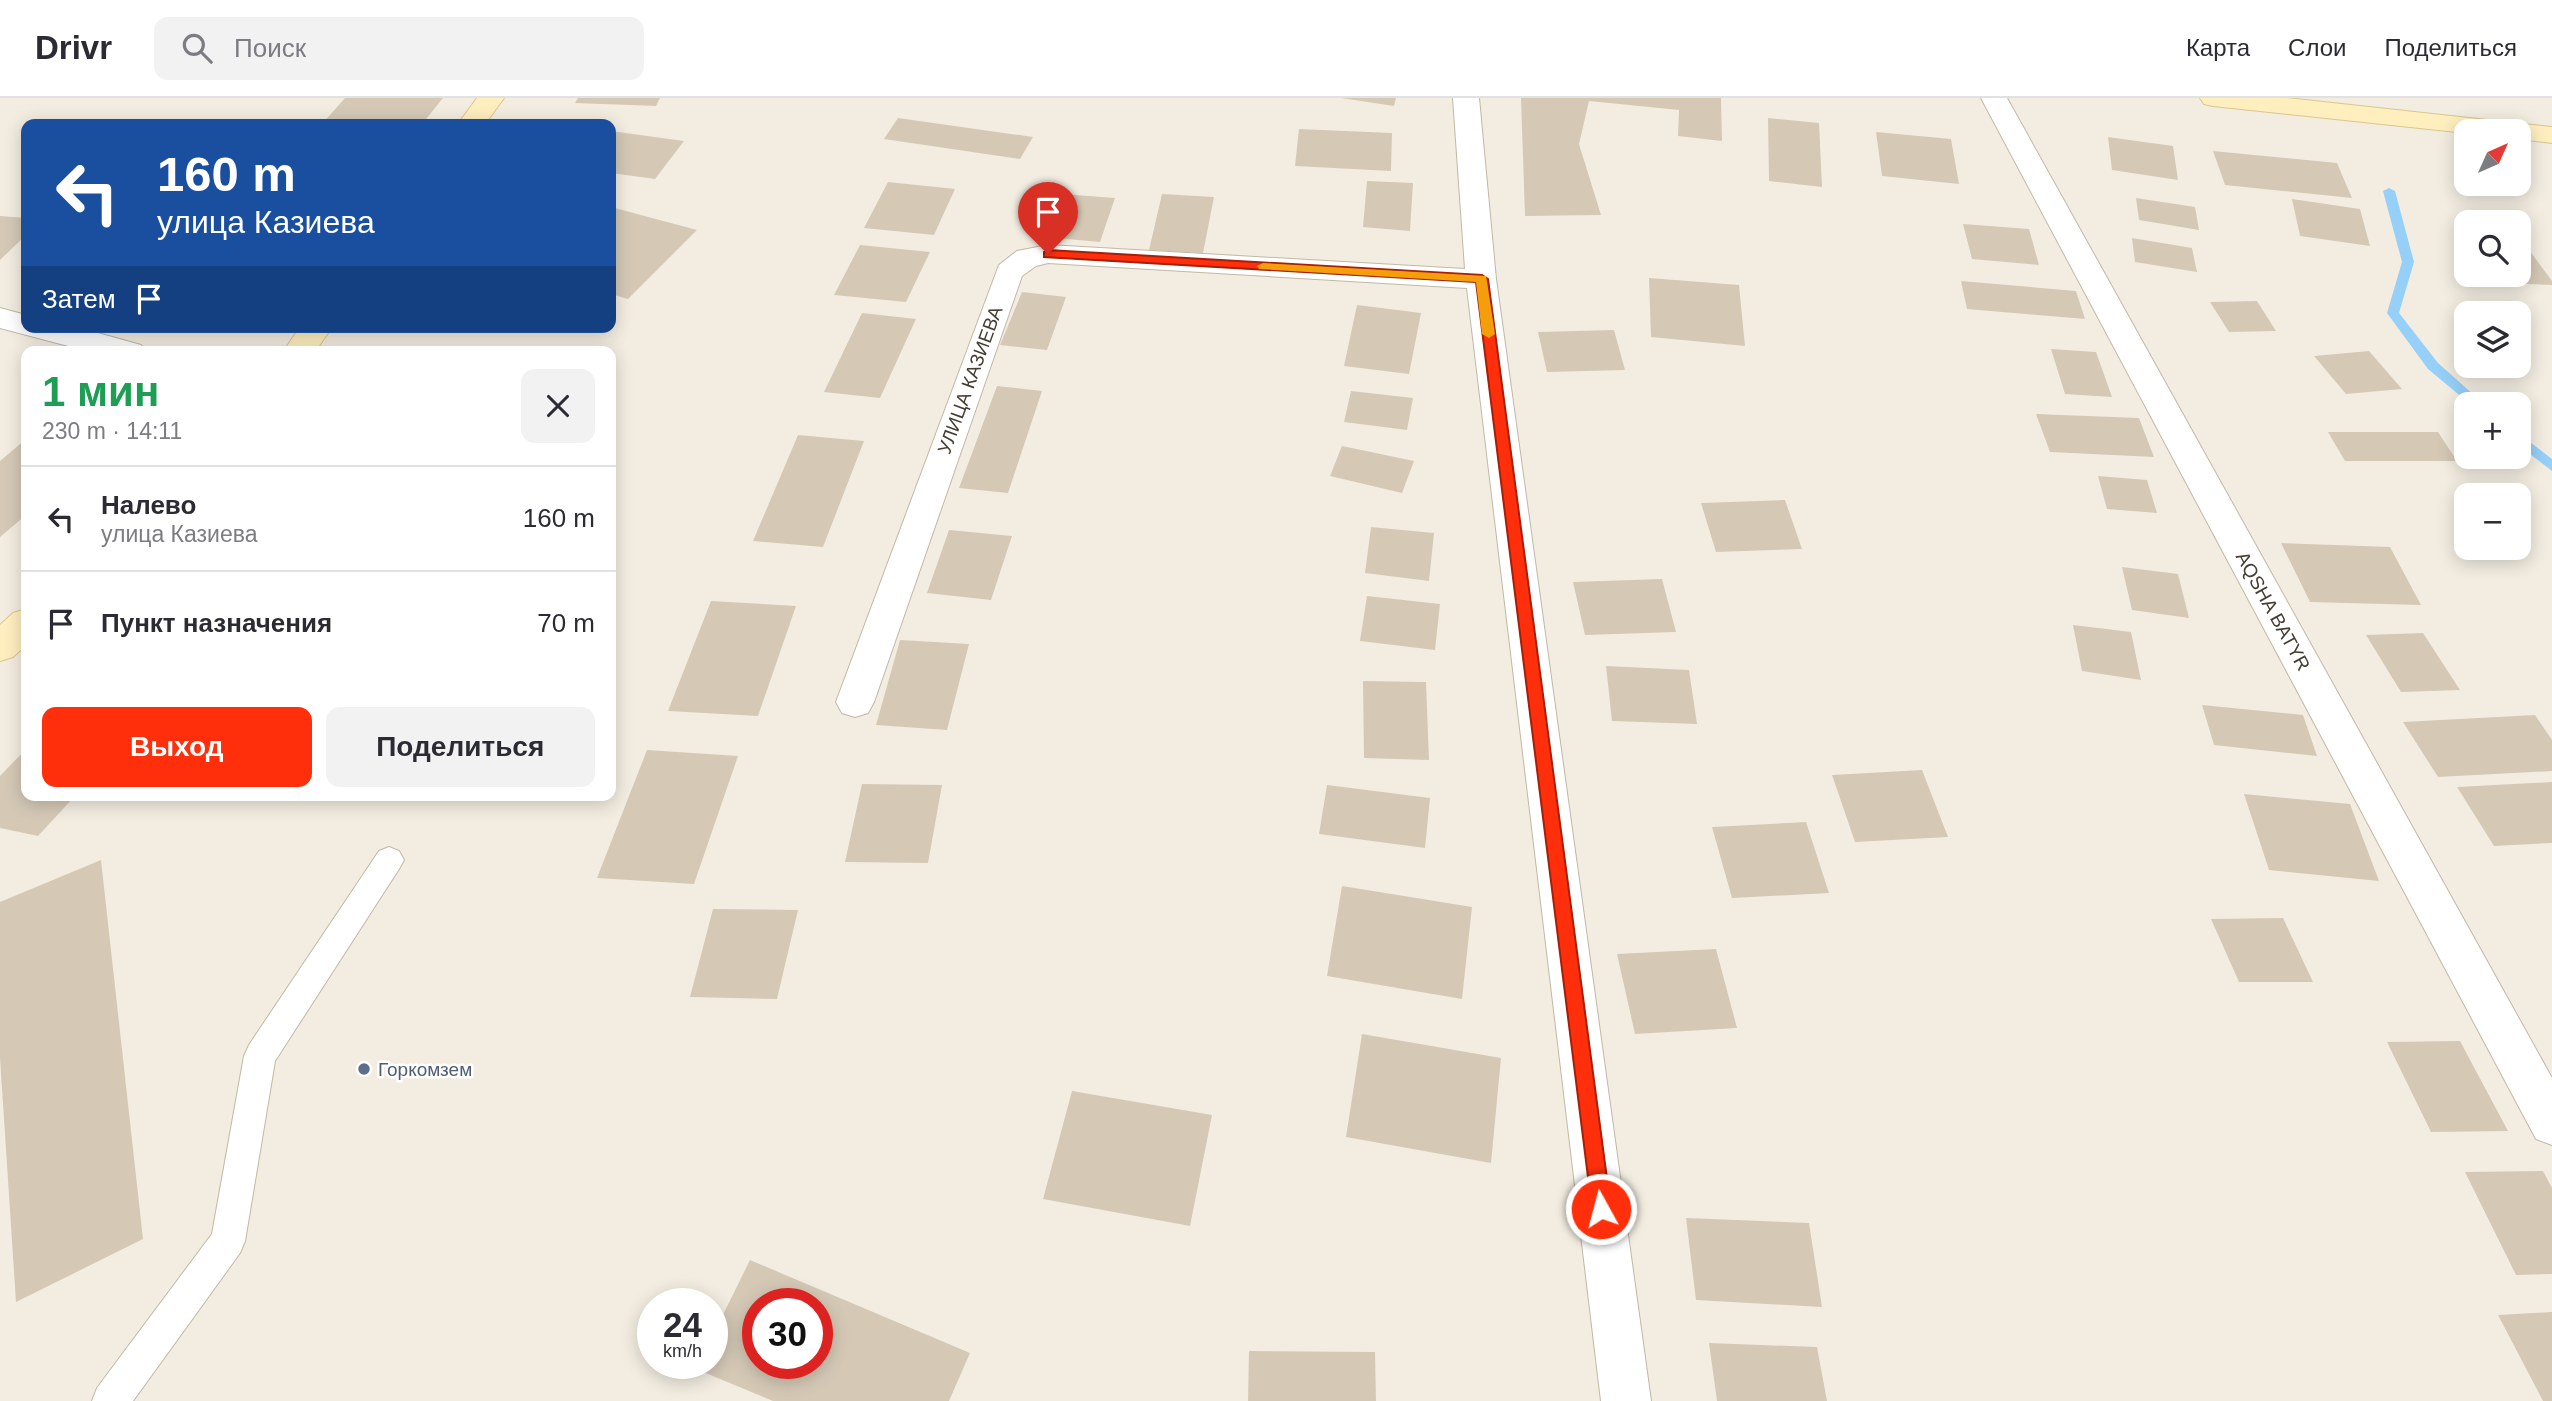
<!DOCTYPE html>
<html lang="ru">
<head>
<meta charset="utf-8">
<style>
  body { margin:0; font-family:Helvetica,sans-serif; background:#f2f2f3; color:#2b2b33; height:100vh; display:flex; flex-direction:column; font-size:26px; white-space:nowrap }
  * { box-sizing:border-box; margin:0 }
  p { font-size:23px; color:#7c7c81 }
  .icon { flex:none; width:38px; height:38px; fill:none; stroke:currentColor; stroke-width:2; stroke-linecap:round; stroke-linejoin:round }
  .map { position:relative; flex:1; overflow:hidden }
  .panel { position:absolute; left:21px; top:248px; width:595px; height:455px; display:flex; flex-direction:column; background:#fff; border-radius:14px; box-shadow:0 4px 18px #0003 }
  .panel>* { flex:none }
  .banner { position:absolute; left:21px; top:21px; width:595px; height:214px; border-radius:14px; box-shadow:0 4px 18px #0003; background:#1a4fa0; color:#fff; overflow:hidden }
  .needle { width:46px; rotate:45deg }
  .buttons { position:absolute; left:2454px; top:21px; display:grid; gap:14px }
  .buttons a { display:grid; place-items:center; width:77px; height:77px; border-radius:14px; background:#fff; box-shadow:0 4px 18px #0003; font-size:35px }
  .speed { position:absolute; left:637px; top:1190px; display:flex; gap:14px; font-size:35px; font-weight:700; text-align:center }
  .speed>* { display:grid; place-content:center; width:91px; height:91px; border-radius:50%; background:#fff; box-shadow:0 4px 18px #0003; line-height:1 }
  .speed small { font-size:18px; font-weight:400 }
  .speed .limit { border:10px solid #d22; background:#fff; color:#111 }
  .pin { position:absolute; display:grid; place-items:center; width:60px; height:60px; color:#fff; margin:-72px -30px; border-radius:50% 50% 50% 0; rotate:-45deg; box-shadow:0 0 7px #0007 }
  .pin .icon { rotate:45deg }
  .me { position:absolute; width:77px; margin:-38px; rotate:353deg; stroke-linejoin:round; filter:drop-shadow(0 0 5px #0008) }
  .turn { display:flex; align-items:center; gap:24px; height:147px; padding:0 21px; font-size:32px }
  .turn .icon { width:91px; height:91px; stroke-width:2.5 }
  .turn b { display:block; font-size:49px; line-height:60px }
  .then { display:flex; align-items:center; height:66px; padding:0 21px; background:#0003; gap:14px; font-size:26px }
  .round { display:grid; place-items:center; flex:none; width:74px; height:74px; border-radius:14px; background:#f2f2f3 }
  .overview { display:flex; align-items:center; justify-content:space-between; height:119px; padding:0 21px }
  h1 { font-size:42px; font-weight:700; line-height:52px; color:#1e9e55 }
  .button { display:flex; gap:14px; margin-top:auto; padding:14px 21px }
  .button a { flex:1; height:80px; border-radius:14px; background:#ff2f0c; color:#fff; font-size:28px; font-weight:700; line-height:80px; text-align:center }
  .button a+a { background:#f2f2f3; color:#2b2b33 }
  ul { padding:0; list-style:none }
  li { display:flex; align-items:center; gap:21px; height:105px; padding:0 21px; border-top:2px solid #e1e1e2 }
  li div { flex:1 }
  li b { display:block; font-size:26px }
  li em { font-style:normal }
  header { display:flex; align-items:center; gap:42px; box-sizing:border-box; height:98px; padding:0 35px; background:#fff; border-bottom:2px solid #e1e1e2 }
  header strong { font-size:33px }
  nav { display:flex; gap:38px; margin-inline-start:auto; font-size:24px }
  .search { width:490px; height:63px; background:#f2f2f3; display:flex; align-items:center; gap:18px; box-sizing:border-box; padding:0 24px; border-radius:14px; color:#7c7c81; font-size:26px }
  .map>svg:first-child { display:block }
</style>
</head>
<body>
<header>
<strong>Drivr</strong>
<div class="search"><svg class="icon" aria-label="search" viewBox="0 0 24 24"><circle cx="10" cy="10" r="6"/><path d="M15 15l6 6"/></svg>Поиск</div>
<nav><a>Карта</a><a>Слои</a><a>Поделиться</a></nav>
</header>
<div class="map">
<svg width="2552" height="1303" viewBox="0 0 2552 1303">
  <rect width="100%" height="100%" fill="#f3ede1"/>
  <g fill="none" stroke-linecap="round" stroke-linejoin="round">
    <path fill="#96d0f8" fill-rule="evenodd" d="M 2389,90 L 2395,93 L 2414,164 L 2399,215 L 2438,265 L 2484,306 L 2470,306 L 2428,271 L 2387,215 L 2402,164 L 2383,93 Z
      M 2518,335 L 2552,361 L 2552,373 L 2518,347 Z"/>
  </g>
  <path fill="#d5c9b6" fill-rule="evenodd" d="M 345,0 L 443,0 L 422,26 L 322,26 Z
    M 578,0 L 660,0 L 656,8 L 575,5 Z
    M 1341,0 L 1396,0 L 1394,8 Z
    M 1521,0 L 1721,0 L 1722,43 L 1678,38 L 1679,12 L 1589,3 L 1579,46 L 1601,117 L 1525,118 Z
    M 898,20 L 1033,39 L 1020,61 L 884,41 Z
    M 1768,20 L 1819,25 L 1822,89 L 1769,83 Z
    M 1299,31 L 1392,35 L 1391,73 L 1295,68 Z
    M 611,33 L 684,43 L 655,81 L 611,75 Z
    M 1876,34 L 1951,41 L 1959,86 L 1882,78 Z
    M 2108,39 L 2173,48 L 2178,82 L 2112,72 Z
    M 2213,53 L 2337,65 L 2352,100 L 2225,87 Z
    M 1367,83 L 1413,85 L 1410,133 L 1363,129 Z
    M 888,84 L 955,91 L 934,137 L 864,130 Z
    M 1049,95 L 1115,100 L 1100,144 L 1033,138 Z
    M 1162,96 L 1214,99 L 1203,155 L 1149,152 Z
    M 2136,100 L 2195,109 L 2199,132 L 2139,122 Z
    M 2292,101 L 2360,111 L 2370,148 L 2300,138 Z
    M 611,109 L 697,132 L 628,201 L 611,196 Z
    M 0,118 L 26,120 L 26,137 L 0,162 Z
    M 1963,126 L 2029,131 L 2039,167 L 1972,161 Z
    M 2518,137 L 2552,183 L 2552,187 L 2502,185 L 2496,177 L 2518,177 Z
    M 2132,140 L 2192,150 L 2197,174 L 2135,164 Z
    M 860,147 L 930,154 L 906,204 L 834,197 Z
    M 1649,180 L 1739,187 L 1745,248 L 1651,239 Z
    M 1961,183 L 2076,193 L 2085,221 L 1967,211 Z
    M 1022,194 L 1066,199 L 1047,252 L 1000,247 Z
    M 2257,203 L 2276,233 L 2229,234 L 2210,204 Z
    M 1357,207 L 1421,215 L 1409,276 L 1344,268 Z
    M 862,215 L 916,221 L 880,300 L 824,294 Z
    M 1614,232 L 1625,272 L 1547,274 L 1538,234 Z
    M 2051,251 L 2096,254 L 2112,299 L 2065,296 Z
    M 2369,253 L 2402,291 L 2346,296 L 2314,258 Z
    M 997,288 L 1042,293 L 1008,395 L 959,390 Z
    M 1351,293 L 1413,300 L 1407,332 L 1344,324 Z
    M 2036,316 L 2139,320 L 2154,359 L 2050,354 Z
    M 2328,334 L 2438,334 L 2457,363 L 2345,363 Z
    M 798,337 L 864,343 L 823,449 L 753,443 Z
    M 26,341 L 26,417 L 0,439 L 0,363 Z
    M 1342,348 L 1414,363 L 1402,395 L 1330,378 Z
    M 2098,378 L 2147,382 L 2157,415 L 2107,411 Z
    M 1785,402 L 1802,451 L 1716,454 L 1701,405 Z
    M 1371,429 L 1434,435 L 1429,483 L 1365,475 Z
    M 949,432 L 1012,438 L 991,502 L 927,495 Z
    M 2281,445 L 2390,449 L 2421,507 L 2310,504 Z
    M 2122,469 L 2178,476 L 2189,520 L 2132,512 Z
    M 1662,481 L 1676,534 L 1585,537 L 1573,484 Z
    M 1367,498 L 1440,506 L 1435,552 L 1360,543 Z
    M 711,503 L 796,508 L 758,618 L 668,613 Z
    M 2073,527 L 2131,534 L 2141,582 L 2082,573 Z
    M 2423,535 L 2460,592 L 2401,594 L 2366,537 Z
    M 900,542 L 969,546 L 947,632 L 876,627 Z
    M 1606,568 L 1689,572 L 1697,626 L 1612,623 Z
    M 1363,583 L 1426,584 L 1429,662 L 1364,660 Z
    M 2202,607 L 2303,617 L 2317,658 L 2214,647 Z
    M 2535,617 L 2552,642 L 2552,673 L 2438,679 L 2403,624 Z
    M 26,651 L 26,698 L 75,698 L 38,738 L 0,730 L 0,678 Z
    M 647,652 L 738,658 L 694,786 L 597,780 Z
    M 1922,672 L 1948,739 L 1855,744 L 1832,677 Z
    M 2552,684 L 2552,745 L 2494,748 L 2457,689 Z
    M 862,686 L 942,687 L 928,765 L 845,764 Z
    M 1327,687 L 1430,700 L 1425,750 L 1319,736 Z
    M 2244,696 L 2350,706 L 2379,783 L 2269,772 Z
    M 1806,724 L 1829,795 L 1732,800 L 1712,729 Z
    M 101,762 L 143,1141 L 16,1204 L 0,960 L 0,804 Z
    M 1342,788 L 1472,809 L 1462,901 L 1327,878 Z
    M 713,811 L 798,812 L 777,901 L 690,899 Z
    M 2283,820 L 2313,884 L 2239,884 L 2211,821 Z
    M 1716,851 L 1737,930 L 1635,936 L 1617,856 Z
    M 1362,936 L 1501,960 L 1491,1065 L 1346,1039 Z
    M 2460,943 L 2508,1033 L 2431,1034 L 2387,944 Z
    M 1072,993 L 1212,1017 L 1190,1128 L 1043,1101 Z
    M 2543,1073 L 2552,1090 L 2552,1176 L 2516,1177 L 2465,1074 Z
    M 1686,1120 L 1809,1125 L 1822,1209 L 1696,1202 Z
    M 750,1162 L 970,1255 L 949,1303 L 773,1303 L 696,1271 L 699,1265 L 712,1265 L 712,1239 ZM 758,1206 L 817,1206 L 817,1265 L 758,1265 Z
    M 2552,1214 L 2552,1303 L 2543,1303 L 2498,1217 Z
    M 1709,1245 L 1817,1249 L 1827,1303 L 1717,1303 Z
    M 1249,1253 L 1375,1254 L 1376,1303 L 1248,1303 Z"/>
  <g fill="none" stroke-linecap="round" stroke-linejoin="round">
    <defs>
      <path id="lane" d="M 389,749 L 399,753 L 404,762 L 399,771 L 275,963 L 245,1143 L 240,1155 L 133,1303 L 92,1303 L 97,1290 L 212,1136 L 244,958 L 249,947 L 379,753 Z"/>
      <path id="street" d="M 1453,0 L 1479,0 L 1496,181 L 1651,1303 L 1601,1303 L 1467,190 L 1048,165 L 1036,168 L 1022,178 L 874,604 L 868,615 L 855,619 L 842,615 L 836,604 L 999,167 L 1017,153 L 1048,147 L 1465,171 Z
        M 1981,0 L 2007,0 L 2552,980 L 2552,1047 L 2536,1041 Z
        M 0,210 L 26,217 L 26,229 L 76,229 L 141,247 L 145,254 L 91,254 L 0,230 Z"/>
      <path id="secondary" d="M 477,0 L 504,0 L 485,26 L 458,26 Z
        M 2200,0 L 2287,0 L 2552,29 L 2552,45 L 2518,41 L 2518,33 L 2466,33 L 2466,35 L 2213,8 L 2204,6 Z
        M 300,229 L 332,229 L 315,254 L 283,254 Z
        M 26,511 L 26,547 L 13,559 L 0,563 L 0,527 L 13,515 Z"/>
    </defs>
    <use href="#lane" stroke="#c1b8a6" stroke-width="2"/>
    <use href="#street" stroke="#c1b8a6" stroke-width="2"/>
    <use href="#secondary" stroke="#dbc68d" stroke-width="2"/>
    <use href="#lane" fill="#fff" fill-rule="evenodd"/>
    <use href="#street" fill="#fff" fill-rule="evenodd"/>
    <use href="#secondary" fill="#ffefbf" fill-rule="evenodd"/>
  </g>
  <path fill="#ff2f0c" stroke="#a61f08" stroke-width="2" d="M 1048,152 L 1482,177 L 1488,181 L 1611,1111 L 1608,1118 L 1601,1121 L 1595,1118 L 1592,1111 L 1476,184 L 1044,159 L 1044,154 Z"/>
  <path fill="#f59e0b" d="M 1263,165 L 1486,178 L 1495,236 L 1489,240 L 1482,236 L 1476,184 L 1259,171 L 1257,168 Z"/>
  <circle fill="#5c6f8a" stroke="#fff" stroke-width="2.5" cx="364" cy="971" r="7"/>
  <g text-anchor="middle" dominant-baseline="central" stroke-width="5" stroke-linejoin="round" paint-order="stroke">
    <g font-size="19" fill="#443d32" stroke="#fff">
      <text transform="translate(970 282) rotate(-70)">УЛИЦА КАЗИЕВА</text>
      <text transform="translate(2273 513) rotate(61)">AQSHA BATYR</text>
    </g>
    <g font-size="19" fill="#4e5e75" stroke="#fff" text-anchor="start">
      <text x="378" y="971">Горкомзем</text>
    </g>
  </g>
</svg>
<div class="buttons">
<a><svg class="needle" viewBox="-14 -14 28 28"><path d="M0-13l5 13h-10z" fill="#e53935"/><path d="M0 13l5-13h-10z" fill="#7c7c81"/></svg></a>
<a><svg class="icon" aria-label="search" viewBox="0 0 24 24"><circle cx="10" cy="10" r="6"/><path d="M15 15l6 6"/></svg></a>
<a><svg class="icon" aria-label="layers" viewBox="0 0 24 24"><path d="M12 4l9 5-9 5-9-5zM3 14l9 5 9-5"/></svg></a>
<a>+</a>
<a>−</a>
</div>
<div class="speed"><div>24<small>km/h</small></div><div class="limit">30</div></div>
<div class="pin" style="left:1048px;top:156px;background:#d93025"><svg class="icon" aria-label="arrive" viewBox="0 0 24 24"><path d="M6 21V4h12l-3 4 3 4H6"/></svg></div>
<svg class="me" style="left:1601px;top:1111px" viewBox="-20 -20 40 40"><circle r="17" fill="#ff2f0c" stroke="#fff" stroke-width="3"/><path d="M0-11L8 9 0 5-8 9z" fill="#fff"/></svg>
<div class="banner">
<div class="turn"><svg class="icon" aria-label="left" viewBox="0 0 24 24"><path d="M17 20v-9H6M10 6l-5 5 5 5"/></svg><div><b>160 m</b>улица Казиева</div></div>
<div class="then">Затем<svg class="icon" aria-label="arrive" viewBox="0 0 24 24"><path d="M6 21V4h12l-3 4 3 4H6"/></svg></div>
</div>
<section class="panel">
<div class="overview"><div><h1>1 мин</h1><p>230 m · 14:11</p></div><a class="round"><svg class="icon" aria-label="close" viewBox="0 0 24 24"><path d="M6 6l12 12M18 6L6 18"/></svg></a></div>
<ul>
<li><svg class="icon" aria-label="left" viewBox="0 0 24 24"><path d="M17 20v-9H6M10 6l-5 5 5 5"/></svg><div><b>Налево</b><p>улица Казиева</p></div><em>160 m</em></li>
<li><svg class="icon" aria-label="arrive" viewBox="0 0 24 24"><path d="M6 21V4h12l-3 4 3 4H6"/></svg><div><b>Пункт назначения</b></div><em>70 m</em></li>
</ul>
<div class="button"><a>Выход</a><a>Поделиться</a></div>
</section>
</div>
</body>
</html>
